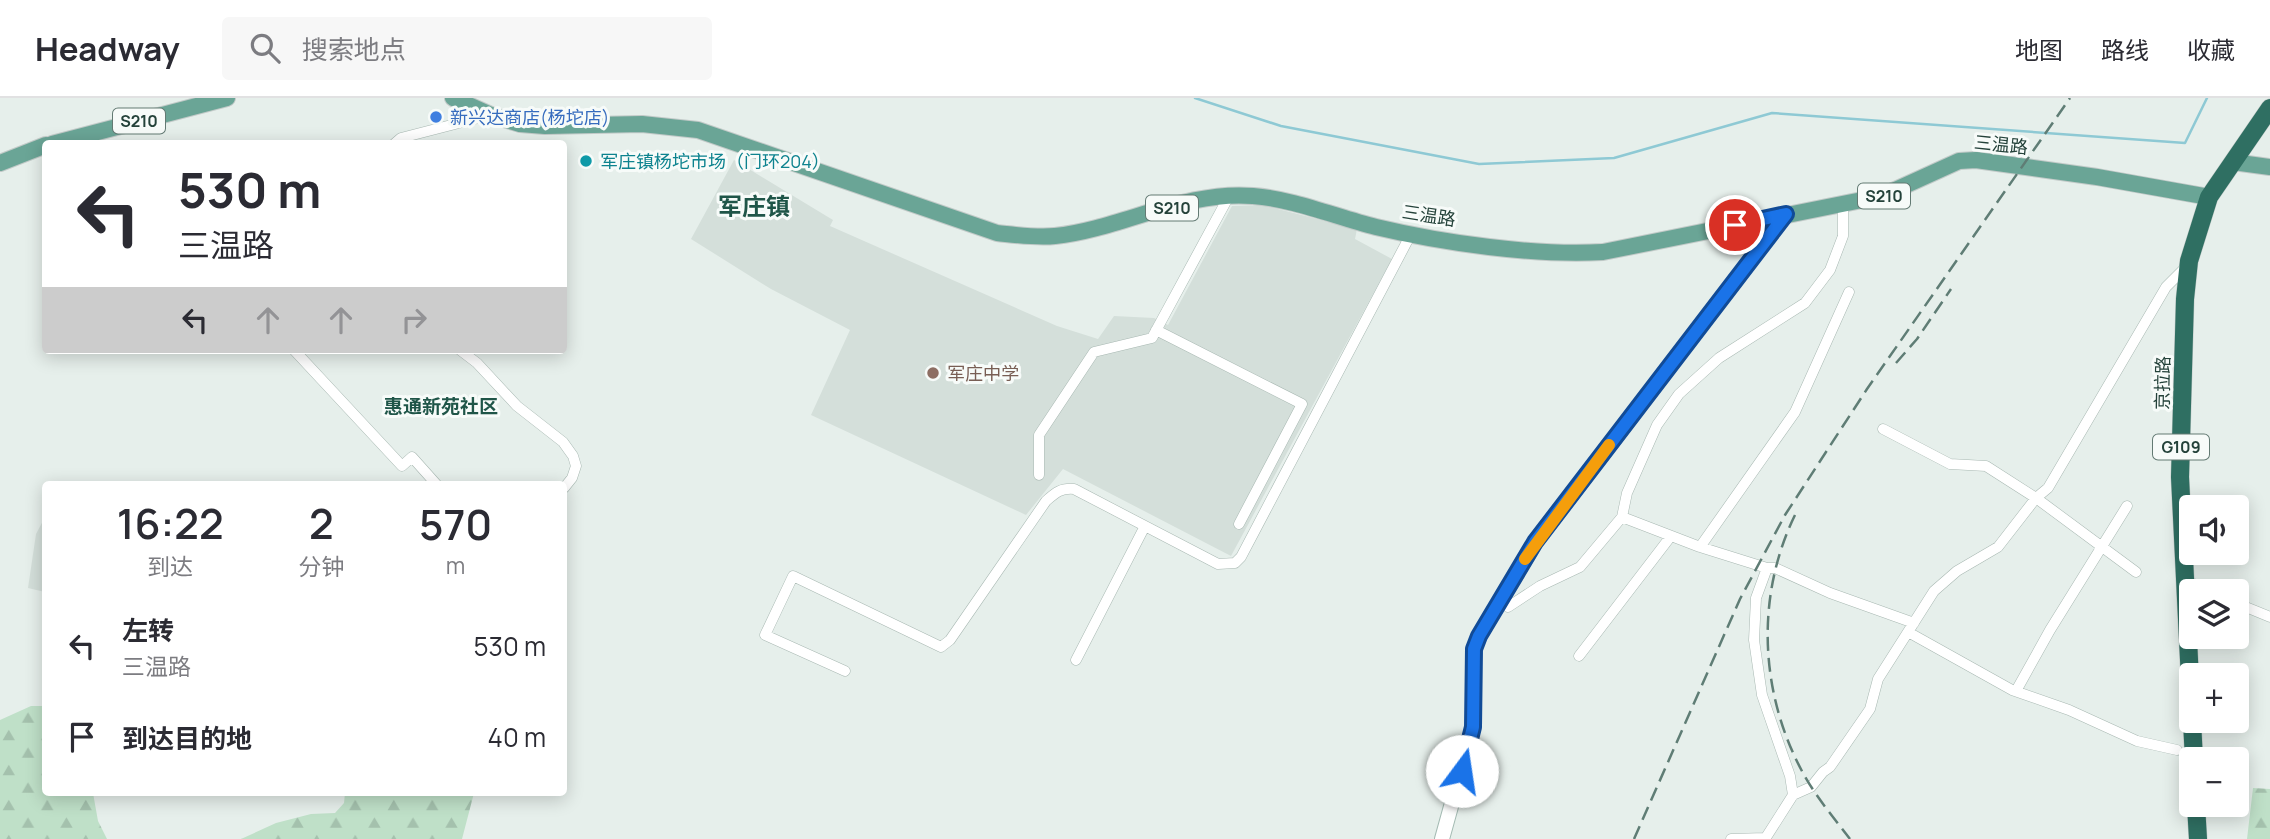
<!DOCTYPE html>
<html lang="zh">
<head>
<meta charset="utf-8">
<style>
  body { margin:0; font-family:Manrope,"Noto Sans SC",sans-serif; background:#f7f7f7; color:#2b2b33; height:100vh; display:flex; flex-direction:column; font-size:26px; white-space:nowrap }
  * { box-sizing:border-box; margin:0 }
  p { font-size:23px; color:#7c7c81 }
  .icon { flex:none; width:38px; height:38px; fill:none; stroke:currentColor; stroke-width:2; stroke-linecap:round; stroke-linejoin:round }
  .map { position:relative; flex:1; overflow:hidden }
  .drawer { position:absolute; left:42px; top:383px; width:525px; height:315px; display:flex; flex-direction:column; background:#fff; border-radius:7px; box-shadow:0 4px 18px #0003 }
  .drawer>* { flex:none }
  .guide { position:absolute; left:42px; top:42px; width:525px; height:214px; border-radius:7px; box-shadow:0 4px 18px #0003; background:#fff; color:#2b2b33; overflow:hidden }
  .controls { position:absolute; left:2179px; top:397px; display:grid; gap:14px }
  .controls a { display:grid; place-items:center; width:70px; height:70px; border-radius:7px; background:#fff; box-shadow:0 4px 18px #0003; font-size:35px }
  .pin { position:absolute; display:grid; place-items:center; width:60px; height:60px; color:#fff; margin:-30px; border:4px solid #fff; border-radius:50%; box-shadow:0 2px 7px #0007 }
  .me { position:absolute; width:77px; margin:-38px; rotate:14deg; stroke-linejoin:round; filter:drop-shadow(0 0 5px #0008) }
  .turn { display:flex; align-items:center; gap:24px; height:147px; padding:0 21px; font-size:32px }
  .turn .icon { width:91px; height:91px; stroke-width:2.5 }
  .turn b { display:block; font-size:49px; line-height:60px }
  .lanes { display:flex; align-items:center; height:66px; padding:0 21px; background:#0003; justify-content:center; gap:35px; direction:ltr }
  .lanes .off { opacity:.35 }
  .eta { display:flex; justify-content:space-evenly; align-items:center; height:119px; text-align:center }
  .eta b { font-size:42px; font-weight:600; line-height:49px }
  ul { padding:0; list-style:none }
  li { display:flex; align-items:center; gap:21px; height:91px; padding:0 21px }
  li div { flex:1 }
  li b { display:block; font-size:26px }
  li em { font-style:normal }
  header { display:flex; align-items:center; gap:42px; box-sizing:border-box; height:98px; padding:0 35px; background:#fff; border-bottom:2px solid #e1e1e2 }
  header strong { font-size:33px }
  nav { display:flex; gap:38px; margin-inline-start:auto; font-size:24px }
  .search { width:490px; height:63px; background:#f7f7f7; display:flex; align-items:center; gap:18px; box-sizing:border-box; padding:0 24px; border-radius:7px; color:#7c7c81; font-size:26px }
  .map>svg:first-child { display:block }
</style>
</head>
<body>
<header>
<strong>Headway</strong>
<div class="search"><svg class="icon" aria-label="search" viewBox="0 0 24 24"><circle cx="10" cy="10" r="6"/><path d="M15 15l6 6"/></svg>搜索地点</div>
<nav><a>地图</a><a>路线</a><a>收藏</a></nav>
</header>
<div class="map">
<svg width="2270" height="741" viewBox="0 0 2270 741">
  <defs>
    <pattern id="forest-firs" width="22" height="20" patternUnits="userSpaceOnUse" patternTransform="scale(1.75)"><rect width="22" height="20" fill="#bfe0c8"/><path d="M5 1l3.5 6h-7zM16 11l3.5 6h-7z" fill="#a4c1ad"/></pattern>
  </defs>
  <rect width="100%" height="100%" fill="#e6efeb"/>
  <path fill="#d4dfda" d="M 734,62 L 833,122 L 830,128 L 1057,228 L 1098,241 L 1114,218 L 1154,220 L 1168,227 L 1232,108 L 1262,107 L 1357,131 L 1355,141 L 1392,161 L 1231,458 L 1063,371 L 1026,417 L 811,317 L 850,232 L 771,191 L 691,141 Z
    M 45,419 L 45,494 L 28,490 L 36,436 Z"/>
  <path fill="url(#forest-firs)" d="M 31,608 L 45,608 L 46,695 L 93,695 L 98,723 L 107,741 L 0,741 L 0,622 Z
    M 2253,690 L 2270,691 L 2270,741 L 2247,741 Z
    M 345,695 L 474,695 L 462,741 L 241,741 L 276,725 L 311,716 L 335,715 L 344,705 Z"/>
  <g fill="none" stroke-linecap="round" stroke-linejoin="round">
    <path stroke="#8ec9d4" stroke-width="2.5" d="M 1195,0 L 1281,28 L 1479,66 L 1614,60 L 1772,15 L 2185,45 L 2207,0"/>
    <defs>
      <path id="street" d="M 394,46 L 401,40 L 490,17
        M 1156,232 L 1302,306 L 1239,426
        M 294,252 L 402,368 L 412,359 L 437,387
        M 460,252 L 477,265 L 517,308 L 563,344 L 573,358 L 576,368 L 572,380 L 564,390
        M 1883,331 L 1950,366 L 1986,368 L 2036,400 L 2136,474
        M 1039,377 L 1039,337 L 1094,254 L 1152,240 L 1229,98
        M 1622,419 L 1700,449 L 1767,470 L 1775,470 L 1830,495 L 1914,525
        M 1700,449 L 1795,314 L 1849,194
        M 2185,482 L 2211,494
        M 2236,505 L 2270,519
        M 1508,509 L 1540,488 L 1580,469 L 1622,419 L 1627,395 L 1657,327 L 1679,296 L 1719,260 L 1805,205 L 1830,172 L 1843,138 L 1843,107
        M 1908,534 L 2012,592 L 2069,612 L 2137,643 L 2177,652
        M 1579,558 L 1671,438
        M 1076,562 L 1145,428
        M 845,573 L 765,537 L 793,478 L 941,549 L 950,542 L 1046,403 C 1056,394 1061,390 1074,391 L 1218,466 L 1235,465 L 1241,459 L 1411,136
        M 2016,593 L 2050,532 L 2127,408
        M 1793,697 L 1811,689 L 1823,674 L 1830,669 L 1870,611 L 1878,581 L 1934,493 L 1957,473 L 1998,449 L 2036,400 L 2048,390 L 2166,189 L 2187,168
        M 1731,741 L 1765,740
        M 1765,741 L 1793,697 L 1790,678 L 1762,597 L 1754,542 L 1756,500 L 1767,470"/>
      <path id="secondary" d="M 1442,741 L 1473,629 L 1474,550 L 1479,538 L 1536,444 L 1786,116"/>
      <path id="primary" d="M 453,0 L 491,17 L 520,26 L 545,28 L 642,26 L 698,32 L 997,135 C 1016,137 1036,140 1055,138 C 1121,131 1185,92 1253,98 C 1294,101 1336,119 1376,129 C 1443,145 1535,158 1603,154 L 1882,98 L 1959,63 L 1976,62 L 2097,79 L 2209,99
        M 52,46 L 227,0
        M 2233,64 L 2270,69
        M 0,65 L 46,47"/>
      <path id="highway" d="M 2191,602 L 2180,379 L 2185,201 L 2189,163 L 2209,99 L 2270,10
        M 2192,623 L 2194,662
        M 2196,707 L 2198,741"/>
    </defs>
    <use href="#street" stroke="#a8b8b2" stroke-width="11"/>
    <use href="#secondary" stroke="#a4bbb3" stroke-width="16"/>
    <use href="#primary" stroke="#c2cac8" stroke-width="18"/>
    <use href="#highway" stroke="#c2cac8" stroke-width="19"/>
    <use href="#street" stroke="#fff" stroke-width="10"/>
    <use href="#secondary" stroke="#fff" stroke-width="14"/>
    <use href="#primary" stroke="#6aa596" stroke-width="16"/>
    <use href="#highway" stroke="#2f6f62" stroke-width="18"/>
    <path stroke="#5f7d75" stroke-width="2.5" stroke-dasharray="14 7" stroke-linecap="butt" d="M 1896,265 L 1917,241 L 1951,191
      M 1795,417 C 1755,499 1760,596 1803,675 C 1816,699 1834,720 1850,741
      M 1634,741 L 1740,501 L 1785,417 L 1867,291 L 2070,0"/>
  </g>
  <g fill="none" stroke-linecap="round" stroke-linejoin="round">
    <defs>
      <path id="route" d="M 1462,673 L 1473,629 L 1474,551 L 1479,538 L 1535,444 L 1786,116 L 1735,127"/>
    </defs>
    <use href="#route" stroke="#114b97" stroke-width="18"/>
    <use href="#route" stroke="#1a73e8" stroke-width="12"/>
    <path stroke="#f59e0b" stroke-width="12" d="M 1525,461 L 1609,347"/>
  </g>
  <circle fill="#3f7fe0" stroke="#f7fbf9" stroke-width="2.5" cx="436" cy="19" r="7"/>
  <circle fill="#0f9aa8" stroke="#f7fbf9" stroke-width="2.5" cx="586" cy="63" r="7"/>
  <circle fill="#8d6e63" stroke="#f7fbf9" stroke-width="2.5" cx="933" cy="275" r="7"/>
  <g text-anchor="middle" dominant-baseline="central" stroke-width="6" stroke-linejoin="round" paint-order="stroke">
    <g fill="#f7fbf9" stroke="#637a73" stroke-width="2">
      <rect x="113" y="10.5" width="52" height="25" rx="5"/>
      <rect x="1858" y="85.5" width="52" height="25" rx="5"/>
      <rect x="1146" y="97.5" width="52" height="25" rx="5"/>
      <rect x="2153" y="336.5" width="56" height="25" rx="5"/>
    </g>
    <g font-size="16" font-weight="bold" fill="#24423a">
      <text x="139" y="23">S210</text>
      <text x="1884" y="98">S210</text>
      <text x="1172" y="110">S210</text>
      <text x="2181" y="349">G109</text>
    </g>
    <g font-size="18" fill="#366cbe" stroke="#f7fbf9" text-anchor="start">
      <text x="450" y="19">新兴达商店(杨坨店)</text>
    </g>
    <g font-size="18" fill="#24423a" stroke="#f7fbf9">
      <text transform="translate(2001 46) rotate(6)">三温路</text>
      <text transform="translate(1429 117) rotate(9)">三温路</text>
      <text transform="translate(2162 285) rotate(-89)">京拉路</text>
    </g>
    <g font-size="18" fill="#0d838f" stroke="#f7fbf9" text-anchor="start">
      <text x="600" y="63">军庄镇杨坨市场（门环204）</text>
    </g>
    <g font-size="18" fill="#785e54" stroke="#f7fbf9" text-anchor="start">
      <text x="947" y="275">军庄中学</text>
    </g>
    <g font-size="19" font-weight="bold" fill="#1f5548" stroke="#f7fbf9">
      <text x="441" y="308">惠通新苑社区</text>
    </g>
    <g font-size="24" font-weight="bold" fill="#1f5548" stroke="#f7fbf9">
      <text x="754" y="107">军庄镇</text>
    </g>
  </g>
</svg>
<div class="controls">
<a><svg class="icon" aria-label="sound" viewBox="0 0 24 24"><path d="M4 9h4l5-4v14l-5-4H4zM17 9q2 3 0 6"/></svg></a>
<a><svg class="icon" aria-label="layers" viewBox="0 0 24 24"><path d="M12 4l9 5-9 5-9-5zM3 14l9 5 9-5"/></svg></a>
<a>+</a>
<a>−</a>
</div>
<div class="pin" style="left:1735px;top:127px;background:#d93025"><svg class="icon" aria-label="arrive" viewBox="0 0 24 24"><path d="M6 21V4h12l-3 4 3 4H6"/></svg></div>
<svg class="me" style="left:1462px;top:673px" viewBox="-20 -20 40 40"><circle r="19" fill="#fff"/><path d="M0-13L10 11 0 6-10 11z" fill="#1a73e8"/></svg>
<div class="guide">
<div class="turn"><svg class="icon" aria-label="left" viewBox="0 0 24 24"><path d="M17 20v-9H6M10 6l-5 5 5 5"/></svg><div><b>530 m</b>三温路</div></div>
<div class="lanes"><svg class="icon" aria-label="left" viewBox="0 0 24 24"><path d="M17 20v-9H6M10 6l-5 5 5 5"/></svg><svg class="icon off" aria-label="ahead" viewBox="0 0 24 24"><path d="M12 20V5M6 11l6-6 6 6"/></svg><svg class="icon off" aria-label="ahead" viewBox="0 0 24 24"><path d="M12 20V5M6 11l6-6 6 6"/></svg><svg class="icon off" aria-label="right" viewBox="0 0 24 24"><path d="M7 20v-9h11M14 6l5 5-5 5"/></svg></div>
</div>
<section class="drawer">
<div class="eta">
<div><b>16:22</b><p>到达</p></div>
<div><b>2</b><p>分钟</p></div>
<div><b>570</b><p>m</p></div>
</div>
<ul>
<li><svg class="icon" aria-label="left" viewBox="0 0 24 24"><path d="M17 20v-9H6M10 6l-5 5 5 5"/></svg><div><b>左转</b><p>三温路</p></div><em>530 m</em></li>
<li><svg class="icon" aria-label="arrive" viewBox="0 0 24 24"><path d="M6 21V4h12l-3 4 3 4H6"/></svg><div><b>到达目的地</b></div><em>40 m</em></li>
</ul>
</section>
</div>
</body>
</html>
